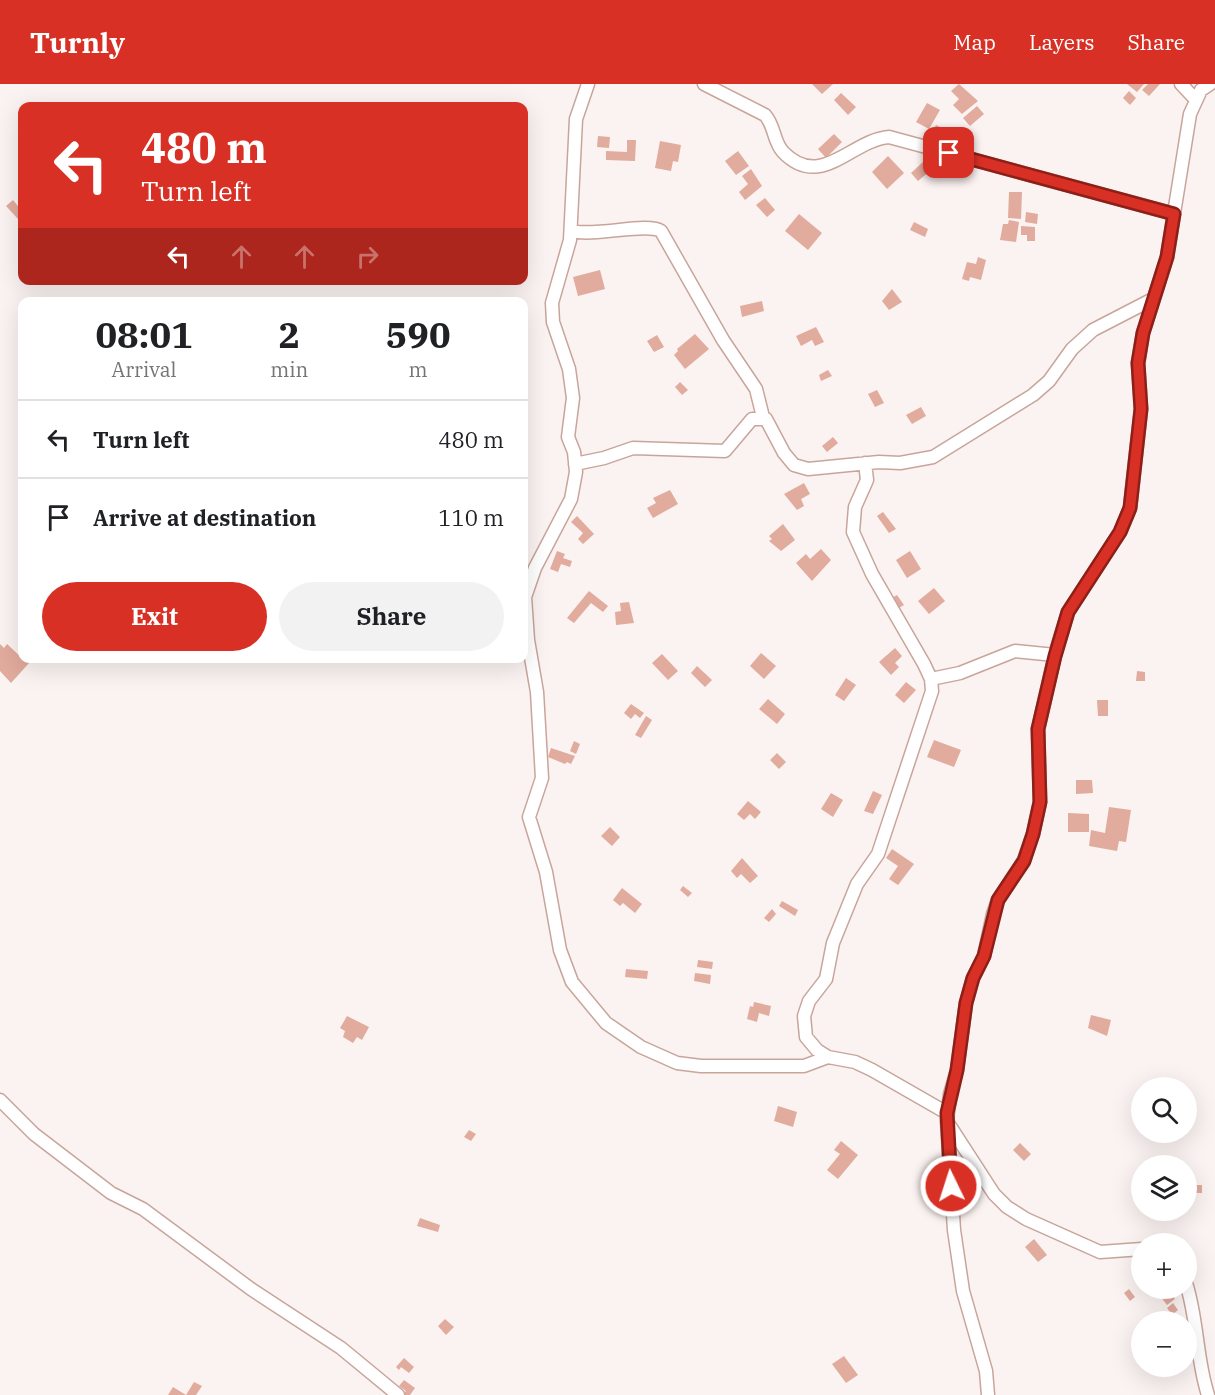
<!DOCTYPE html>
<html lang="en">
<head>
<meta charset="utf-8">
<style>
  body { margin:0; font-family:"IBM Plex Serif",serif; background:#f2f2f2; color:#202124; height:100vh; display:flex; flex-direction:column; font-size:22px; white-space:nowrap }
  * { box-sizing:border-box; margin:0 }
  p { font-size:20px; color:#757577 }
  .icon { flex:none; width:33px; height:33px; fill:none; stroke:currentColor; stroke-width:2; stroke-linecap:round; stroke-linejoin:round }
  .map { position:relative; flex:1; overflow:hidden }
  .drawer { position:absolute; left:18px; top:213px; width:510px; height:366px; display:flex; flex-direction:column; background:#fff; border-radius:12px; box-shadow:0 6px 24px #0002 }
  .drawer>* { flex:none }
  .banner { position:absolute; left:18px; top:18px; width:510px; height:183px; border-radius:12px; box-shadow:0 6px 24px #0002; background:#d93025; color:#fff; overflow:hidden }
  .fabs { position:absolute; left:1131px; top:993px; display:grid; gap:12px }
  .fabs a { display:grid; place-items:center; width:66px; height:66px; border-radius:50%; background:#fff; box-shadow:0 6px 24px #0002; font-size:30px }
  .pin { position:absolute; display:grid; place-items:center; width:51px; height:51px; color:#fff; margin:-26px; border-radius:12px; box-shadow:0 3px 9px #0006 }
  .me { position:absolute; width:66px; margin:-33px; rotate:356deg; stroke-linejoin:round; filter:drop-shadow(0 0 4px #0008) }
  .turn { display:flex; align-items:center; gap:21px; height:126px; padding:0 24px; font-size:27px }
  .turn .icon { width:78px; height:78px; stroke-width:2.5 }
  .turn b { display:block; font-size:42px; line-height:51px }
  .lanes { display:flex; align-items:center; height:57px; padding:0 24px; background:#0003; justify-content:center; gap:30px; direction:ltr }
  .lanes .off { opacity:.35 }
  .eta { display:flex; justify-content:space-evenly; align-items:center; height:102px; text-align:center }
  .eta b { font-size:36px; font-weight:700; line-height:42px }
  .primary-button { display:flex; gap:12px; margin-top:auto; padding:12px 24px }
  .primary-button a { flex:1; height:69px; border-radius:36px; background:#d93025; color:#fff; font-size:24px; font-weight:700; line-height:69px; text-align:center }
  .primary-button a+a { background:#f2f2f2; color:#202124 }
  ul { padding:0; list-style:none }
  li { display:flex; align-items:center; gap:18px; height:78px; padding:0 24px; border-top:2px solid #e0e0e0 }
  li div { flex:1 }
  li b { display:block; font-size:22px }
  li em { font-style:normal }
  header { display:flex; align-items:center; gap:36px; box-sizing:border-box; height:84px; padding:0 30px; background:#d93025; color:#fff }
  header strong { font-size:28px }
  nav { display:flex; gap:33px; margin-inline-start:auto; font-size:21px }
  .map>svg:first-child { display:block }
</style>
</head>
<body>
<header>
<strong>Turnly</strong>
<nav><a>Map</a><a>Layers</a><a>Share</a></nav>
</header>
<div class="map">
<svg width="1215" height="1311" viewBox="0 0 1215 1311">
  <rect width="100%" height="100%" fill="#fbf3f1"/>
  <path fill="#e1ab9d" d="M 812,0 L 833,0 L 822,10 Z
    M 959,0 L 978,17 L 962,30 L 953,21 L 959,15 L 951,7 Z
    M 1127,0 L 1144,0 L 1137,8 Z
    M 1148,0 L 1160,0 L 1149,12 L 1142,6 Z
    M 1129,7 L 1136,14 L 1130,21 L 1123,14 Z
    M 841,9 L 856,23 L 848,31 L 834,16 Z
    M 927,19 L 940,26 L 929,45 L 916,38 Z
    M 977,22 L 984,30 L 970,42 L 963,34 Z
    M 936,41 L 946,46 L 942,56 L 931,50 Z
    M 834,50 L 842,58 L 826,74 L 818,65 Z
    M 598,52 L 610,53 L 609,64 L 597,63 Z
    M 627,56 L 636,56 L 635,77 L 606,76 L 606,67 L 627,68 Z
    M 660,57 L 681,61 L 678,78 L 673,77 L 671,87 L 655,84 Z
    M 738,67 L 749,82 L 736,91 L 725,77 Z
    M 888,72 L 904,89 L 887,105 L 872,88 Z
    M 924,77 L 932,85 L 918,97 L 911,89 Z
    M 751,85 L 762,102 L 745,116 L 739,108 L 748,100 L 742,92 Z
    M 1009,108 L 1022,108 L 1021,135 L 1008,134 Z
    M 765,114 L 775,126 L 767,133 L 756,121 Z
    M 13,116 L 22,127 L 18,135 L 6,122 Z
    M 1026,128 L 1038,130 L 1037,140 L 1025,138 Z
    M 799,130 L 822,149 L 808,166 L 785,147 Z
    M 1009,136 L 1019,138 L 1016,158 L 1000,156 L 1003,140 L 1008,140 Z
    M 914,138 L 928,145 L 925,153 L 910,146 Z
    M 1021,142 L 1035,143 L 1035,157 L 1027,157 L 1027,151 L 1021,151 Z
    M 978,173 L 986,176 L 981,196 L 970,193 L 969,197 L 962,195 L 967,178 L 976,180 Z
    M 600,186 L 605,205 L 578,212 L 573,193 Z
    M 892,205 L 902,218 L 889,226 L 882,217 Z
    M 762,217 L 764,227 L 742,233 L 740,222 Z
    M 816,243 L 824,258 L 815,262 L 812,256 L 801,262 L 796,252 Z
    M 695,250 L 709,265 L 685,285 L 674,271 L 678,267 L 677,265 Z
    M 657,251 L 664,263 L 654,268 L 647,257 Z
    M 828,286 L 832,292 L 821,297 L 819,291 Z
    M 680,298 L 688,306 L 682,311 L 675,303 Z
    M 877,306 L 884,319 L 875,323 L 868,310 Z
    M 921,323 L 926,332 L 912,340 L 906,331 Z
    M 833,353 L 838,359 L 827,368 L 822,362 Z
    M 804,399 L 810,410 L 801,415 L 804,422 L 797,426 L 784,410 Z
    M 670,406 L 678,420 L 653,434 L 647,424 L 656,419 L 653,414 Z
    M 883,428 L 896,445 L 889,449 L 877,432 Z
    M 577,432 L 594,450 L 583,460 L 578,455 L 583,449 L 571,438 Z
    M 783,440 L 795,456 L 781,467 L 769,457 L 772,455 L 769,452 Z
    M 821,465 L 831,476 L 812,497 L 796,479 L 806,470 L 810,475 Z
    M 557,467 L 565,470 L 563,474 L 572,477 L 570,483 L 561,480 L 558,488 L 550,485 Z
    M 910,467 L 921,485 L 907,494 L 896,476 Z
    M 934,504 L 945,517 L 929,530 L 918,517 Z
    M 589,507 L 608,522 L 603,528 L 591,519 L 574,539 L 567,534 Z
    M 897,511 L 904,521 L 894,527 L 888,516 Z
    M 629,518 L 634,539 L 616,541 L 615,528 L 621,527 L 620,519 Z
    M 0,560 L 4,564 L 7,560 L 22,574 L 30,578 L 11,599 L 0,587 Z
    M 895,564 L 902,572 L 895,579 L 899,583 L 891,591 L 879,578 Z
    M 761,569 L 776,582 L 764,595 L 750,582 Z
    M 662,570 L 678,587 L 668,596 L 652,579 Z
    M 697,582 L 712,596 L 705,603 L 691,589 Z
    M 1137,587 L 1145,588 L 1145,597 L 1136,597 Z
    M 846,594 L 856,601 L 844,617 L 835,611 Z
    M 906,598 L 916,606 L 904,619 L 895,611 Z
    M 768,615 L 785,630 L 777,640 L 759,625 Z
    M 1097,616 L 1108,616 L 1108,632 L 1098,632 Z
    M 631,620 L 644,629 L 640,634 L 635,630 L 631,635 L 624,629 Z
    M 646,632 L 652,636 L 641,654 L 635,651 Z
    M 934,656 L 961,666 L 954,683 L 927,673 Z
    M 574,657 L 580,660 L 576,670 L 570,667 Z
    M 551,664 L 575,672 L 571,680 L 567,678 L 565,680 L 548,673 Z
    M 777,669 L 786,678 L 779,685 L 770,676 Z
    M 1076,696 L 1092,696 L 1093,709 L 1076,710 Z
    M 873,707 L 882,711 L 873,730 L 864,727 Z
    M 831,709 L 843,716 L 833,733 L 821,725 Z
    M 748,717 L 761,728 L 755,735 L 750,730 L 744,736 L 737,730 Z
    M 1109,723 L 1131,726 L 1126,758 L 1119,757 L 1117,767 L 1089,762 L 1091,746 L 1105,749 Z
    M 1068,729 L 1089,730 L 1089,748 L 1068,748 Z
    M 610,743 L 620,753 L 612,762 L 601,752 Z
    M 892,765 L 914,780 L 898,801 L 889,795 L 898,782 L 886,774 Z
    M 742,774 L 758,792 L 750,799 L 741,790 L 737,794 L 731,787 Z
    M 683,802 L 692,809 L 688,813 L 680,806 Z
    M 622,804 L 642,820 L 635,829 L 623,819 L 620,822 L 613,816 Z
    M 782,817 L 798,826 L 795,832 L 779,822 Z
    M 772,825 L 776,830 L 769,838 L 764,834 Z
    M 698,876 L 713,878 L 712,885 L 697,883 Z
    M 626,885 L 648,887 L 647,895 L 625,893 Z
    M 695,889 L 711,891 L 710,900 L 694,897 Z
    M 754,918 L 771,922 L 769,932 L 759,929 L 757,938 L 747,935 L 750,922 L 753,923 Z
    M 1091,931 L 1111,936 L 1107,952 L 1088,944 Z
    M 347,932 L 369,943 L 362,956 L 357,953 L 353,959 L 343,953 L 345,947 L 340,944 Z
    M 778,1022 L 797,1028 L 793,1043 L 774,1037 Z
    M 469,1046 L 476,1050 L 471,1057 L 464,1053 Z
    M 841,1057 L 858,1071 L 838,1095 L 827,1086 L 840,1070 L 834,1066 Z
    M 1020,1059 L 1031,1070 L 1024,1077 L 1013,1066 Z
    M 1191,1101 L 1202,1101 L 1202,1109 L 1191,1109 Z
    M 420,1134 L 440,1141 L 438,1148 L 417,1142 Z
    M 1034,1155 L 1047,1171 L 1038,1178 L 1025,1163 Z
    M 1142,1180 L 1142,1198 L 1134,1184 Z
    M 1161,1204 L 1166,1204 L 1175,1215 L 1167,1221 L 1157,1208 Z
    M 1129,1205 L 1135,1213 L 1130,1217 L 1124,1209 Z
    M 1173,1219 L 1178,1226 L 1172,1231 L 1167,1224 Z
    M 445,1235 L 454,1243 L 446,1251 L 438,1242 Z
    M 844,1272 L 858,1291 L 846,1299 L 832,1280 Z
    M 404,1274 L 414,1283 L 409,1289 L 401,1283 L 399,1286 L 396,1283 Z
    M 404,1296 L 415,1304 L 410,1311 L 402,1311 L 406,1307 L 399,1302 Z
    M 194,1298 L 202,1302 L 196,1311 L 186,1311 Z
    M 173,1303 L 186,1311 L 168,1311 Z"/>
  <g fill="none" stroke-linecap="round" stroke-linejoin="round">
    <defs>
      <path id="minor" d="M 588,0 L 576,35 L 570,156 L 552,219 L 553,238 L 569,285 L 573,314 L 568,353 L 574,368 L 576,388 L 571,415 L 535,484 L 525,513 L 528,556 L 537,608 L 542,694 L 529,733 L 546,788 L 560,866 L 572,898 L 606,939 L 641,963 L 677,979 L 701,982 L 804,982 L 828,973
        M 704,0 L 765,31 C 775,42 773,57 783,68 C 821,107 851,56 889,53 L 1174,130
        M 1181,0 L 1195,15
        M 571,147 C 596,153 647,138 661,147 L 723,256 L 756,305 L 763,333
        M 865,379 L 867,396 L 855,423 L 853,448 L 872,490 L 924,580 L 931,595 L 932,607 L 878,770 L 857,800 L 833,859 L 826,895 L 809,917 L 804,932 L 806,953 L 817,966 L 828,973 L 855,978 L 872,986 L 947,1029
        M 575,380 L 604,374 L 633,364 L 725,367 L 752,335 L 766,335 L 784,369 L 794,381 L 808,385 L 879,378 L 900,379 L 933,373 L 1033,311 L 1049,297 L 1072,265 L 1093,246 L 1153,215
        M 931,595 L 960,589 L 1015,567 L 1055,571
        M 0,1016 L 34,1050 L 111,1109 L 143,1125 L 251,1205 L 341,1264 L 398,1311
        M 948,1039 L 994,1110 L 1007,1123 L 1026,1135 L 1100,1168 L 1142,1165
        M 1186,1199 C 1198,1236 1196,1274 1208,1311
        M 988,1311 L 986,1287 L 963,1207 L 954,1146 L 947,1037 L 950,1010 L 957,986 L 966,919 L 973,894 L 984,872 L 993,830 L 998,816 L 1024,776 L 1033,750 L 1040,718 L 1038,645 L 1055,571 L 1068,528 L 1120,448 L 1130,424 L 1141,325 L 1138,279 L 1143,249 L 1167,173 L 1190,30 L 1201,6 L 1210,0"/>
    </defs>
    <use href="#minor" stroke="#c8a59b" stroke-width="15"/>
    <use href="#minor" stroke="#fff" stroke-width="12"/>
  </g>
  <g fill="none" stroke-linecap="round" stroke-linejoin="round">
    <defs>
      <path id="route" d="M 949,69 L 1174,130 L 1167,173 L 1143,249 L 1138,279 L 1141,325 L 1130,424 L 1120,448 L 1068,528 L 1055,572 L 1038,645 L 1040,718 L 1033,750 L 1024,777 L 998,816 L 984,872 L 973,894 L 966,919 L 957,986 L 947,1029 L 951,1102"/>
    </defs>
    <use href="#route" stroke="#8d1f18" stroke-width="15"/>
    <use href="#route" stroke="#d93025" stroke-width="10"/>
  </g>
</svg>
<div class="fabs">
<a><svg class="icon" aria-label="search" viewBox="0 0 24 24"><circle cx="10" cy="10" r="6"/><path d="M15 15l6 6"/></svg></a>
<a><svg class="icon" aria-label="layers" viewBox="0 0 24 24"><path d="M12 4l9 5-9 5-9-5zM3 14l9 5 9-5"/></svg></a>
<a>+</a>
<a>−</a>
</div>
<div class="pin" style="left:949px;top:69px;background:#d93025"><svg class="icon" aria-label="arrive" viewBox="0 0 24 24"><path d="M6 21V4h12l-3 4 3 4H6"/></svg></div>
<svg class="me" style="left:951px;top:1102px" viewBox="-20 -20 40 40"><circle r="17" fill="#d93025" stroke="#fff" stroke-width="3"/><path d="M0-11L8 9 0 5-8 9z" fill="#fff"/></svg>
<div class="banner">
<div class="turn"><svg class="icon" aria-label="left" viewBox="0 0 24 24"><path d="M17 20v-9H6M10 6l-5 5 5 5"/></svg><div><b>480 m</b>Turn left</div></div>
<div class="lanes"><svg class="icon" aria-label="left" viewBox="0 0 24 24"><path d="M17 20v-9H6M10 6l-5 5 5 5"/></svg><svg class="icon off" aria-label="ahead" viewBox="0 0 24 24"><path d="M12 20V5M6 11l6-6 6 6"/></svg><svg class="icon off" aria-label="ahead" viewBox="0 0 24 24"><path d="M12 20V5M6 11l6-6 6 6"/></svg><svg class="icon off" aria-label="right" viewBox="0 0 24 24"><path d="M7 20v-9h11M14 6l5 5-5 5"/></svg></div>
</div>
<section class="drawer">
<div class="eta">
<div><b>08:01</b><p>Arrival</p></div>
<div><b>2</b><p>min</p></div>
<div><b>590</b><p>m</p></div>
</div>
<ul>
<li><svg class="icon" aria-label="left" viewBox="0 0 24 24"><path d="M17 20v-9H6M10 6l-5 5 5 5"/></svg><div><b>Turn left</b></div><em>480 m</em></li>
<li><svg class="icon" aria-label="arrive" viewBox="0 0 24 24"><path d="M6 21V4h12l-3 4 3 4H6"/></svg><div><b>Arrive at destination</b></div><em>110 m</em></li>
</ul>
<div class="primary-button"><a>Exit</a><a>Share</a></div>
</section>
</div>
</body>
</html>
